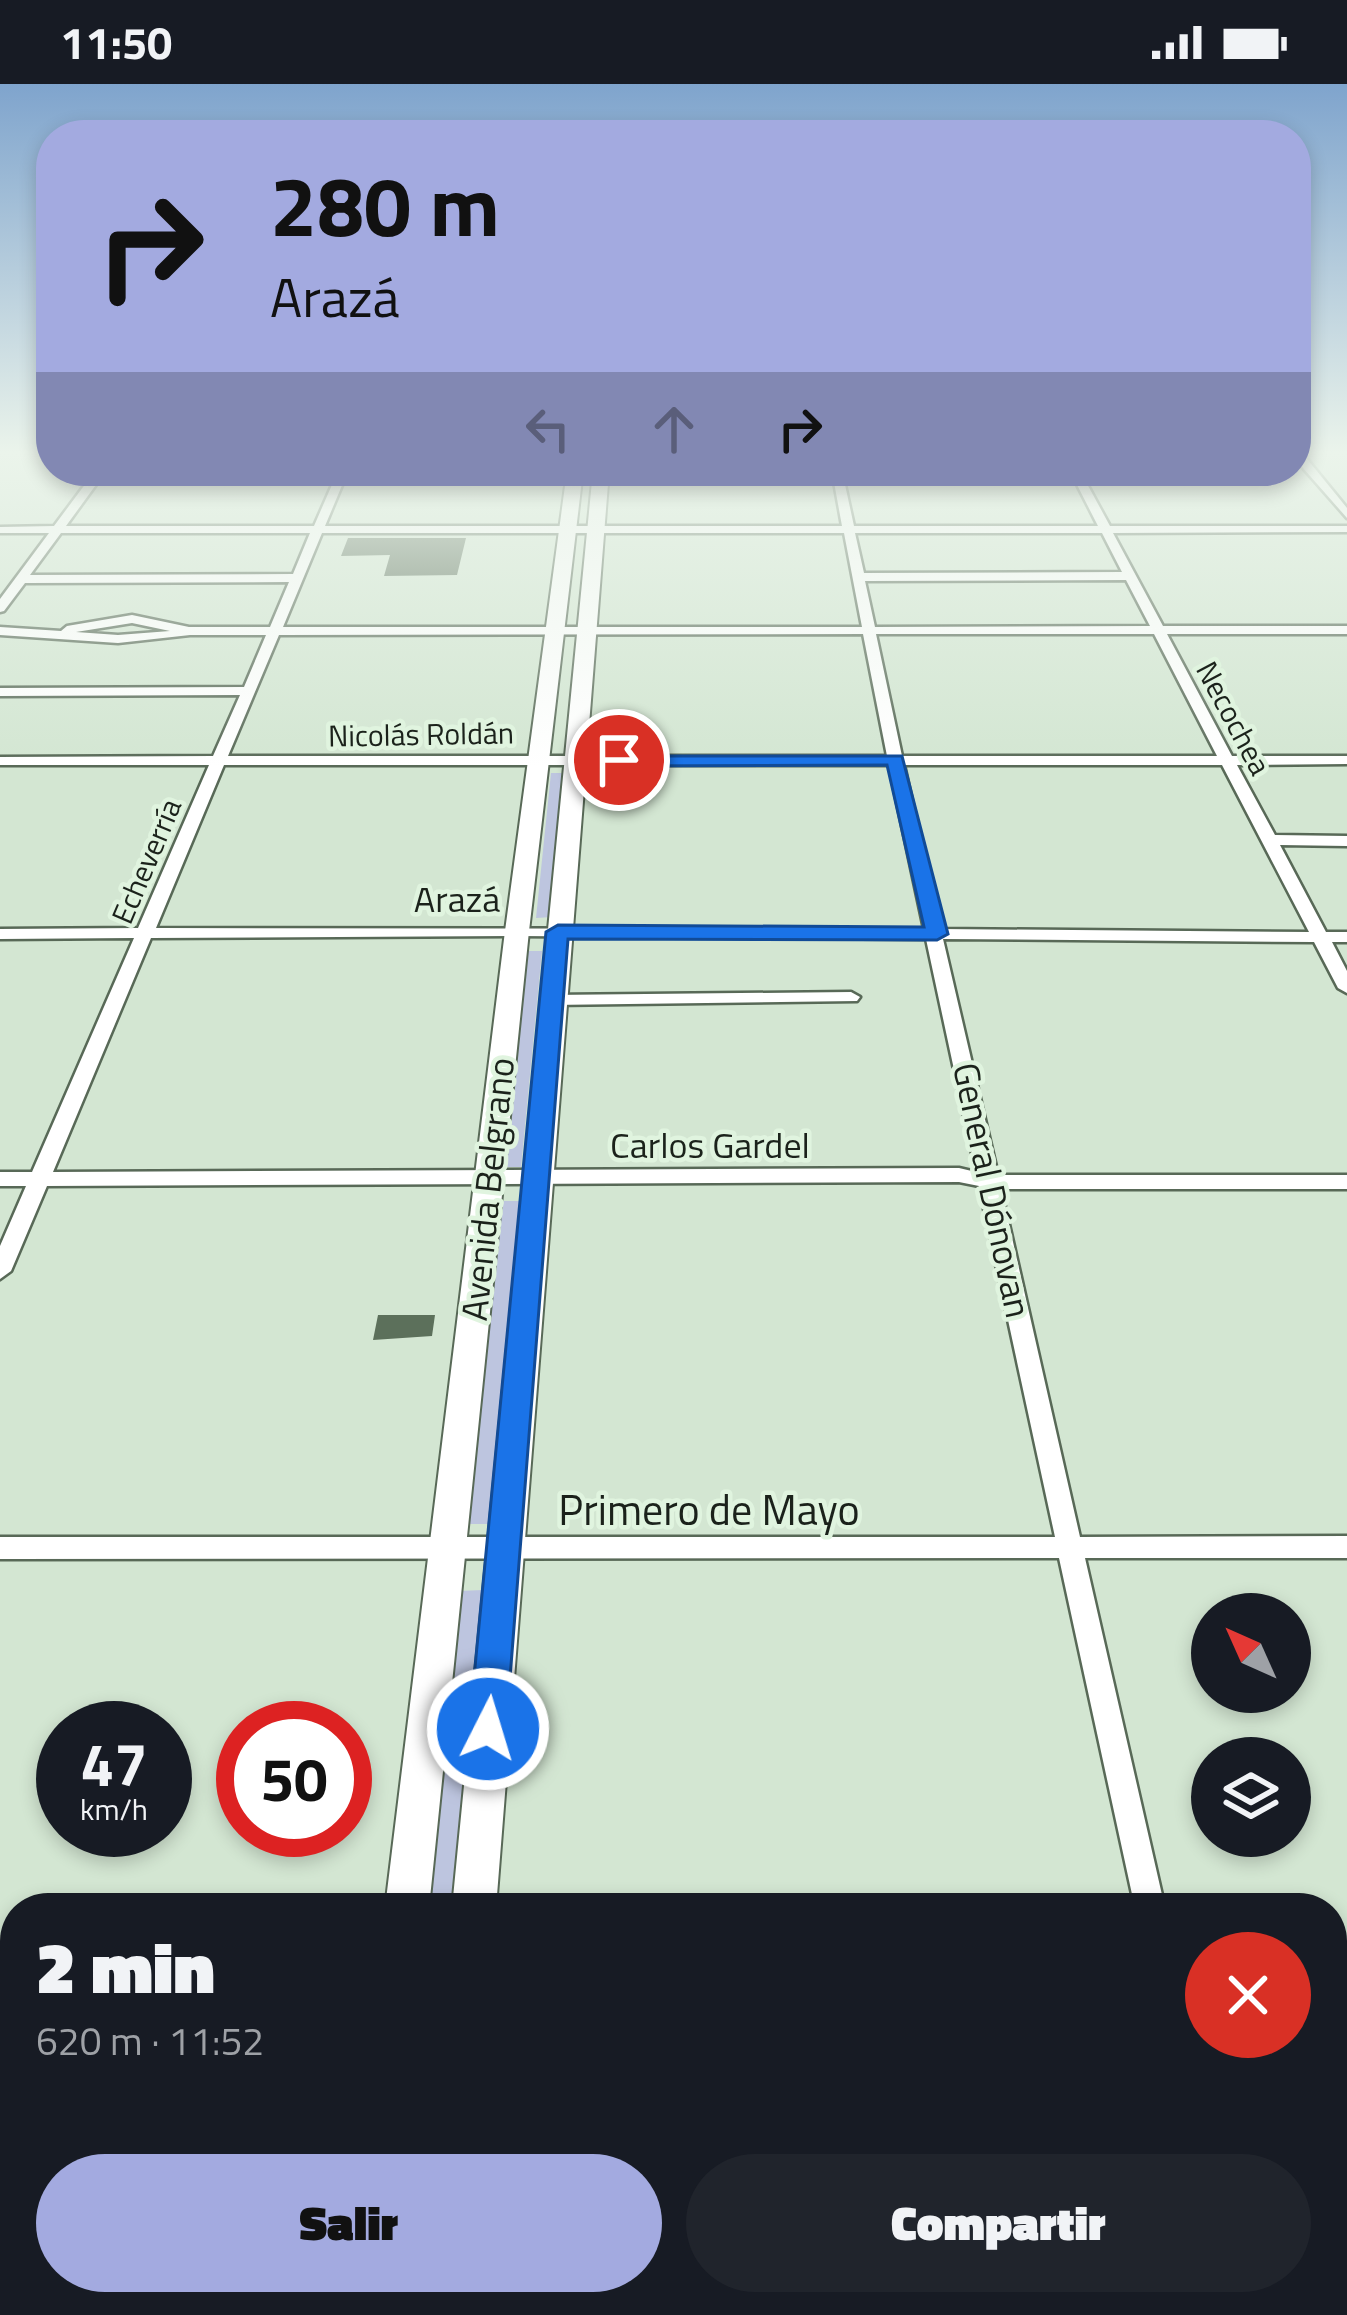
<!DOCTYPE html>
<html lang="es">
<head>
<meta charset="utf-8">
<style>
  body { margin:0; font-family:"Titillium Web",sans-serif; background:#20242c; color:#f1f3f6; height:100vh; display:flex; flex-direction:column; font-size:45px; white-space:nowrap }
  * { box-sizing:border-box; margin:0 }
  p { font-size:39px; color:#9ea1a6 }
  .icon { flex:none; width:66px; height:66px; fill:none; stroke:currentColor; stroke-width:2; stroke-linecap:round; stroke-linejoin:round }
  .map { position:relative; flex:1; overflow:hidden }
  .panel { position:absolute; left:0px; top:1809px; width:1347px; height:423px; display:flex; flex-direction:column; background:#171b24; border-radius:48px 48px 0 0; box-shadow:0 6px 18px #0003 }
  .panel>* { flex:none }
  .hud { position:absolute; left:36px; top:36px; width:1275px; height:366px; border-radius:48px; box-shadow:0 6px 18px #0003; background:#a3aae0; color:#111; overflow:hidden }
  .needle { width:78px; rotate:315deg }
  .tools { position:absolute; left:1191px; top:1509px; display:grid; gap:24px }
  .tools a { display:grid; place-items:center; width:120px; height:120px; border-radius:50%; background:#171b24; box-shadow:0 6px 18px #0003; font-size:60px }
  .speed { position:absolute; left:36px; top:1617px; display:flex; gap:24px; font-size:60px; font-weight:700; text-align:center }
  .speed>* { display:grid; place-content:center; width:156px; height:156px; border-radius:50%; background:#171b24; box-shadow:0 6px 18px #0003; line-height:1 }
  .speed small { font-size:30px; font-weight:400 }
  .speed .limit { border:18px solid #d22; background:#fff; color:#111 }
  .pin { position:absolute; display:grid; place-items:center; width:102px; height:102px; color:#fff; margin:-51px; border:6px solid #fff; border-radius:50%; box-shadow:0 3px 12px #0007 }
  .me { position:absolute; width:132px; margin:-66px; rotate:5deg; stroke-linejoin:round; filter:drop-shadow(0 0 9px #0008) }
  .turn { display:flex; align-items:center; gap:42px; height:252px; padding:0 36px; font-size:54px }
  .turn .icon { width:156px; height:156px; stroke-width:2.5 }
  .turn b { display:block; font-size:84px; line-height:102px }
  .lanes { display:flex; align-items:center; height:114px; padding:0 36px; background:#0003; justify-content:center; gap:60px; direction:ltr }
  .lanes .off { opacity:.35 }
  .round { display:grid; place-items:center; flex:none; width:126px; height:126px; border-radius:63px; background:#20242c }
  .headline { display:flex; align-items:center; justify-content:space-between; height:204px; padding:0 36px }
  h1 { font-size:72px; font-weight:800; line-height:90px }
  .cta { display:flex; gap:24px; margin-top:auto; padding:24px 36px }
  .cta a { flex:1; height:138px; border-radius:72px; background:#a3aae0; color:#111; font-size:48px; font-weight:800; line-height:138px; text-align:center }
  .cta a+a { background:#20242c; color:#f1f3f6 }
  .status { display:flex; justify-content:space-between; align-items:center; height:84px; padding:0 60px; background:#171b24; direction:ltr }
  .status svg { height:33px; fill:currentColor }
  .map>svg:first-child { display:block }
</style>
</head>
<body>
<div class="status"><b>11:50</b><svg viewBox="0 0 49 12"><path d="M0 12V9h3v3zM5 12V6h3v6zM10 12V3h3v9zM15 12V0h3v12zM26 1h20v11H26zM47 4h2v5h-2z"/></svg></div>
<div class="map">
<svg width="1347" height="2231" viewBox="0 0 1347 2231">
  <rect width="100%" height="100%" fill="#d3e6d2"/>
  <path fill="#bdc5df" d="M 551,689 L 566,689 L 552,833 L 536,834 Z
    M 528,867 L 542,867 L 521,1083 L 504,1083 Z
    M 503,1117 L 521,1117 L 490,1440 L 467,1440 Z
    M 483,1506 L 452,1824 L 424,1824 L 459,1507 Z"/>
  <path fill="#5c705b" d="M 348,454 L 466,454 L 457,491 L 384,492 L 390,471 L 341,472 Z
    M 378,1231 L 435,1231 L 432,1252 L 373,1256 Z"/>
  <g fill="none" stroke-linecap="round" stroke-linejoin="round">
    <defs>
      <path id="minor" d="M 1296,370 L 1303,370 L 1347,424 L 1347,434 L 1296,376 Z
        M 95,387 L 106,387 L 66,442 L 314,442 L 338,387 L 348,387 L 325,442 L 842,442 L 832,387 L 842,387 L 854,442 L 1098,442 L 1070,387 L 1080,387 L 1110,442 L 1347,442 L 1347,448 L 1113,449 L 1163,542 L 1347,542 L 1347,550 L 1167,550 L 1232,672 L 1347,672 L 1347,680 L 1237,681 L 1275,751 L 1347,752 L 1347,762 L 1280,761 L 1326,848 L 1347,848 L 1347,858 L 1332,858 L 1347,887 L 1347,909 L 1338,904 L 1314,858 L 943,855 L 998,1091 L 1347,1091 L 1347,1105 L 1001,1105 L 1080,1453 L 1347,1452 L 1347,1474 L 1085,1474 L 1165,1824 L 1135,1824 L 1059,1474 L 0,1475 L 0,1453 L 1055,1453 L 979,1102 L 959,1098 L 47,1102 L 11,1187 L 0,1195 L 0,1162 L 26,1102 L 0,1102 L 0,1088 L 32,1088 L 134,854 L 0,855 L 0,845 L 138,844 L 209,681 L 0,681 L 0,673 L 213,672 L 240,611 L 0,612 L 0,604 L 244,603 L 266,551 L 190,551 L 118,559 L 0,551 L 0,543 L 61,547 L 67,542 L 132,531 L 189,543 L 270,543 L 289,498 L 25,499 L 4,527 L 0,528 L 0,515 L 49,449 L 0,449 L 0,443 L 54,442 ZM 61,449 L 310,449 L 293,490 L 30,491 ZM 322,449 L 844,449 L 862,543 L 283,543 ZM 855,449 L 1102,449 L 1122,488 L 864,489 ZM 1126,496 L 1150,542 L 875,543 L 865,497 ZM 132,539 L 170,547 L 118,551 L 76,548 ZM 863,550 L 887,672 L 228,672 L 279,551 ZM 876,550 L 1154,550 L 1217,672 L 902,672 ZM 224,681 L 889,681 L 924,845 L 156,844 ZM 904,681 L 1222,681 L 1309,848 L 941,845 ZM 517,852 L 926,855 L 976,1088 L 959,1084 L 53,1088 L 151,854 Z
        M 851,908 L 860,913 L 857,917 L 551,921 L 542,916 L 551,911 Z
        M 1332,2037 L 1347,2037 L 1347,2071 L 1332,2071 Z
        M 0,2047 L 15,2047 L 15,2081 L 0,2081 Z
        M 1219,2217 L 1255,2217 L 1258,2231 L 1222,2231 Z"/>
      <path id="secondary" d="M 567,387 L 583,387 L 529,847 L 429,1824 L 385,1824 L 505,847 Z
        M 593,387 L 609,387 L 496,1824 L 452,1824 Z
        M 335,2217 L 387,2217 L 386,2231 L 334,2231 Z
        M 416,2217 L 468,2217 L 467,2231 L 415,2231 Z"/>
    </defs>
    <use href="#minor" stroke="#586957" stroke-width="5"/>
    <use href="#secondary" stroke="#586957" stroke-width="4"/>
    <use href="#minor" fill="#fff" fill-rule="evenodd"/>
    <use href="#secondary" fill="#fff" fill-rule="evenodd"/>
  </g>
  <linearGradient id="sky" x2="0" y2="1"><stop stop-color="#7fa4cd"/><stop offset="0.54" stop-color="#ebf4eb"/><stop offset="1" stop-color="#ebf4eb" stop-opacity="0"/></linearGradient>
  <rect width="1347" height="683" fill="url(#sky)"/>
  <path fill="#1a73e8" stroke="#114b97" stroke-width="3" d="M 612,672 L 902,672 L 948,850 L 937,856 L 568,855 L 506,1645 L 501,1656 L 488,1661 L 475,1656 L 469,1645 L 546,848 L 558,841 L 924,843 L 887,681 L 619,682 L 609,676 Z"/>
  <g text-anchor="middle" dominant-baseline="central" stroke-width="9" stroke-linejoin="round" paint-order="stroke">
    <g font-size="30" fill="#1b221b" stroke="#e0f4df">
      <text transform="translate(1234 634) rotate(62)">Necochea</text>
      <text transform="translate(421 650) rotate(-1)">Nicolás Roldán</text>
      <text transform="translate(146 777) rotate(-67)">Echeverría</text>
    </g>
    <g font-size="36" fill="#1b221b" stroke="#e0f4df">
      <text x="457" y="814">Arazá</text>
      <text x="710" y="1060">Carlos Gardel</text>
      <text transform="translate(487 1105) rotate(-84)">Avenida Belgrano</text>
      <text transform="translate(993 1106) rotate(78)">General Dónovan</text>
    </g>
    <g font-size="42" fill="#1b221b" stroke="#e0f4df">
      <text x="709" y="1425">Primero de Mayo</text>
    </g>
  </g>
</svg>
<div class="tools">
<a><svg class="needle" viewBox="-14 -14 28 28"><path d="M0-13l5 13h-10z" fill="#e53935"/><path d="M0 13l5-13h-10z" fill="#9ea1a6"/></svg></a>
<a><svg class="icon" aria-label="layers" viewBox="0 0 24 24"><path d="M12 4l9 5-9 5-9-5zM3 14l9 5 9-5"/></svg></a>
</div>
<div class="speed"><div>47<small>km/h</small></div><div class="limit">50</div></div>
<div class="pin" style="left:619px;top:676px;background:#d93025"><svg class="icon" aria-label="arrive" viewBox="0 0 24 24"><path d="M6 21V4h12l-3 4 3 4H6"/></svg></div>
<svg class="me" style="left:488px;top:1645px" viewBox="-20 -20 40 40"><circle r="17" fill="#1a73e8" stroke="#fff" stroke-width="3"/><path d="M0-11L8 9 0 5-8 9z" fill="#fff"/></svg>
<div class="hud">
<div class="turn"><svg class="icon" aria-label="right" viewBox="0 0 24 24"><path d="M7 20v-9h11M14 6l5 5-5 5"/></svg><div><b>280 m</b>Arazá</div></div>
<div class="lanes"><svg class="icon off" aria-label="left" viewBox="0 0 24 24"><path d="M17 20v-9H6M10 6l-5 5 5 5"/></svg><svg class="icon off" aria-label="ahead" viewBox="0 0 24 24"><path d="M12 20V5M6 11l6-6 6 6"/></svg><svg class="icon" aria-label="right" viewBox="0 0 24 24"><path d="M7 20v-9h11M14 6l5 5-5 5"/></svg></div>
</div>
<section class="panel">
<div class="headline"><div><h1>2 min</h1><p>620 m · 11:52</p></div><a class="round" style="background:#d93025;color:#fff"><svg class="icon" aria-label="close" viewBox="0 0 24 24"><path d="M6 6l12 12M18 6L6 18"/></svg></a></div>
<div class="cta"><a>Salir</a><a>Compartir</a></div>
</section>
</div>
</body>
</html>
